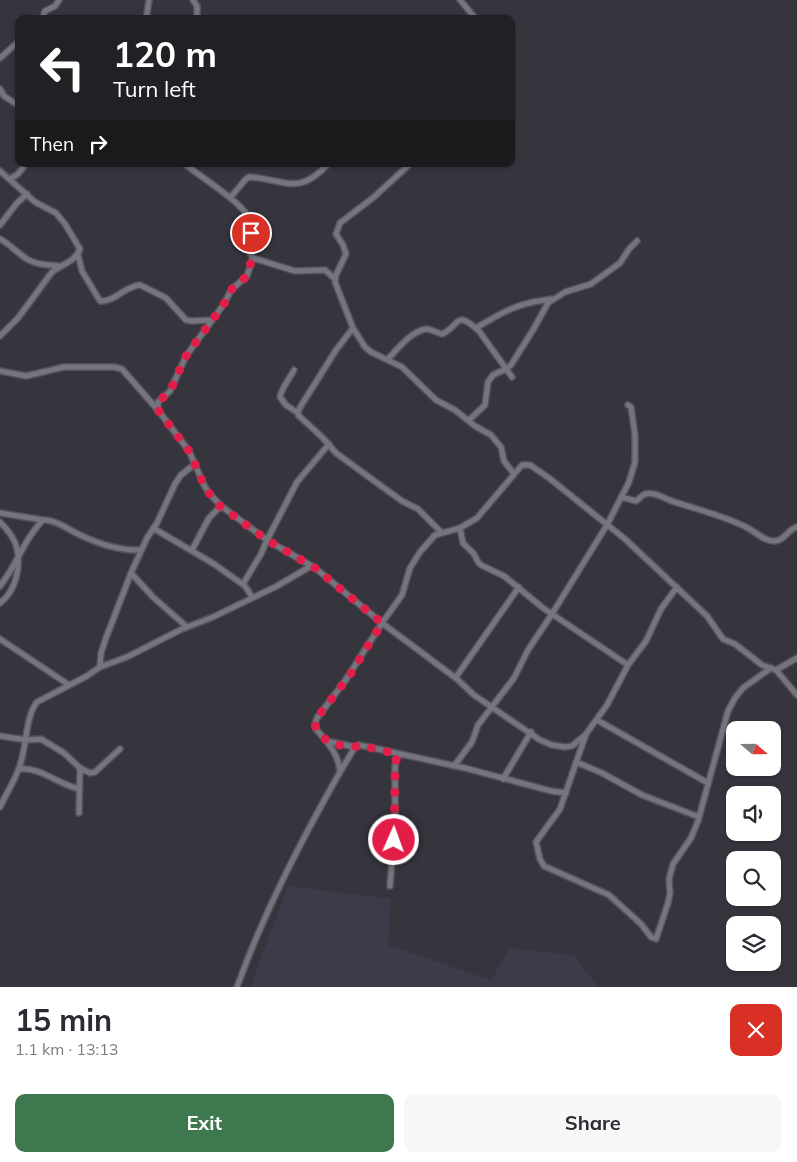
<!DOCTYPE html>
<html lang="en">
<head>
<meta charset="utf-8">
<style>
  body { margin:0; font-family:Mulish,sans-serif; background:#f7f7f7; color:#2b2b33; height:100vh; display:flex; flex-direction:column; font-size:19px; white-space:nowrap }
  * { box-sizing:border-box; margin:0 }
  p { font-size:16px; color:#7c7c81 }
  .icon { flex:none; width:28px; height:28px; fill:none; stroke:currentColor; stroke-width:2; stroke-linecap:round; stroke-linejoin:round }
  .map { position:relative; height:987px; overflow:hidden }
  .sheet { display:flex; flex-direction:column; background:#fff; flex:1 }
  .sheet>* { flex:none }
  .top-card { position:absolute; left:15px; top:15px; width:500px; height:152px; border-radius:10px; box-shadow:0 1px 4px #0004; background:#202124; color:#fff; overflow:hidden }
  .needle { width:32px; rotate:110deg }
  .tools { position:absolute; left:726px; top:721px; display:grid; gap:10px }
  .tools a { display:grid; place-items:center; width:55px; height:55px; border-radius:10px; background:#fff; box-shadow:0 1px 4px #0004; font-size:25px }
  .pin { position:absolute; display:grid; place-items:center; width:42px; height:42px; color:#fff; margin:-21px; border:2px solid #fff; border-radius:50%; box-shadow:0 1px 5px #0007 }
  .me { position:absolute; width:55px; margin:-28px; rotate:2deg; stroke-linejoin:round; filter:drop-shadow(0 0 4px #0008) }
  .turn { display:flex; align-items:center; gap:18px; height:105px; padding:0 15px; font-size:22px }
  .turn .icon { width:65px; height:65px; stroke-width:2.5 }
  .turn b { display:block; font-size:35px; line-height:42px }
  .then { display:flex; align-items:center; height:48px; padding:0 15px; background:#0003; gap:10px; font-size:19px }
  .round { display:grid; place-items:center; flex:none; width:52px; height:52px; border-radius:10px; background:#f7f7f7 }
  .headline { display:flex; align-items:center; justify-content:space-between; height:85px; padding:0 15px }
  h1 { font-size:30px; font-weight:700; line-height:38px }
  .button { display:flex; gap:10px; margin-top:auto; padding:10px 15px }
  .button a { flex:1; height:58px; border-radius:10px; background:#3e784f; color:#fff; font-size:20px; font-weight:700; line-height:58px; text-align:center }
  .button a+a { background:#f7f7f7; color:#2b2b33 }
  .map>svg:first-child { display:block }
</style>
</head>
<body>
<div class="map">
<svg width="797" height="987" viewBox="0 0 797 987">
  <rect width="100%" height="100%" fill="#36343d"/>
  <path fill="#3f3a49" d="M 288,886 L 391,899 L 388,945 L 491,980 L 510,948 L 574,955 L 598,987 L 250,987 Z"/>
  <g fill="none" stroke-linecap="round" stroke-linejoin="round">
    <defs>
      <path id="minor" d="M 193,0 L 197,6 L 197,19
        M 460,0 L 476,19
        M 42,19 L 45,11 L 55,6 L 59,0
        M 145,19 L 147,14 L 149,0
        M 0,58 L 19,41
        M 0,89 L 4,96 L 19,106
        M 185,164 C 200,177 244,203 250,220 C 254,233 244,248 253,258 L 295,271 L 325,270 L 335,279
        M 410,164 L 374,197 L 340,223 L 336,234 L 343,245 L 346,254 L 336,275 L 335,282 L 353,328 L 365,347 L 371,352 L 402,367 L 436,400 L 455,410 L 475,426 L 491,435 L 501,447 L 504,461 L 514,474
        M 0,171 L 35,202 L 56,213 L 65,224 L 80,249 C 75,262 62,264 52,272 L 18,318 L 0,336
        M 10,179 L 18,174 L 26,164
        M 230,198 L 245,180 L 249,177 C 285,179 298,197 328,164
        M 0,225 L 17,203 L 27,194
        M 0,239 C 10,244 17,253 27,259 C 36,265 49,265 59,266
        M 78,255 L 82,271 L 100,301 C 115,302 125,286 140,285 L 166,298 L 186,320 L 192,321 L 212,320
        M 353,328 L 336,350 L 299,409 L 298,415 L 322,437 L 336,453 L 384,488 L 402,501 L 418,509 L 441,532
        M 476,328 C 504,311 520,302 553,299
        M 388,359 C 397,349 412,331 426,329 C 431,329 437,333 442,334 C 460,327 454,308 479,331 L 512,377
        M 294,370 C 290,378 281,389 280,397 L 286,405 L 298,413
        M 0,371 L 26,376 L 64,367 L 114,367 L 122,369 L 158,410 L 189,451 L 204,485 L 209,493 L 221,506 L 267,540 L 315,568 L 382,623 L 457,679 L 474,695 L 540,740 L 552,745 L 565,747 L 572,746 L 584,736
        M 158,410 L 158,402 L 170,391 L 186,356 L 224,304 L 231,290 L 247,276 L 253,258
        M 469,420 L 485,405 L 488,382 L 493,375 L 506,369 L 511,365 L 533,330 L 548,303 L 565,292 L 591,284 L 620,263 L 629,249 L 637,241
        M 621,497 L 636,501 C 639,499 642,495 645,494 C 656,491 668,501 678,503 C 700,510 723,516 744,526 C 754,530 764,542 775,541 C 784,541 788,529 797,527
        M 0,513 L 43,520
        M 0,522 C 7,529 15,538 17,549 C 21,567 16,591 0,603
        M 153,528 L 214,564 L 245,586 L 252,597
        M 460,528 L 463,543 L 474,554 L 478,562 L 481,565 L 504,576 L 543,608 L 628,665
        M 192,550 L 209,518 L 221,506
        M 131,573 L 153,597 L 187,627
        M 243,584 L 261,554 L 267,540 L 297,482 L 329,444
        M 0,586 C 17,565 24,539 43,520 C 55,519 69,530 80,535 C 99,544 120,551 141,550
        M 677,587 L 661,609 L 646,641 L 628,665 L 607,705 L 586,734 L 560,809 L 536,842 L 540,859 L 544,866 L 609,895 L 641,924 L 651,937 L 656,939 L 668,903 L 670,893 L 669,879 L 673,864 L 691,838 L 698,821 L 728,711 L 735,698 L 743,688 L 771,668
        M 0,639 L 69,685
        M 100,667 L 101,653 L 106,638 L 131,573 L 147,538 L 157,523 L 175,484 L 181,475 L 195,464
        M 776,670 L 797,658
        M 456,677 L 519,587
        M 597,720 L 708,783
        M 0,736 L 27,740 L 41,739 L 64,753 L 80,768 L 90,773 L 95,772 L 120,749
        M 326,741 L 355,747
        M 576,762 L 602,773 L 642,795 L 699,817
        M 454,766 L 472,742 L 478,725 L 514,678 L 528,650 L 552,614 L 607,525 L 629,482 L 635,462 L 635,435 L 631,407 L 628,405
        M 19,769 C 42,767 58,785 80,789
        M 340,772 L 355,747 L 359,745 L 465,768 L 551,791 L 566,793
        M 503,779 L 531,732
        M 0,807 C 6,794 14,782 19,768 C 27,748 25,717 37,702 L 87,676 L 100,667 L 127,657 L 182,629 L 213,617 L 277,586 L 311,566
        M 79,813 L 80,768
        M 390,886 L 395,824 L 395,767 L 397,754
        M 237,987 C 264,912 301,841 340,772 C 339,754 327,742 316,729 L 315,724 L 317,718 L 345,681 L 382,623 L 402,595 L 410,568 L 420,552 L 435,535 L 460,528 L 477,518 L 522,465 L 530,465 L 549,478 L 625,539 L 707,616 L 723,639 L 735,644 L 762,665 L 776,670 L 797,695"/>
    </defs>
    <use href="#minor" stroke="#545259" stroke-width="8"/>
    <use href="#minor" stroke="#76747e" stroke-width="5"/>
  </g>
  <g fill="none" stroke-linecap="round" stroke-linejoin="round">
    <path stroke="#e11d48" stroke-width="9" stroke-dasharray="0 16.2" d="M 251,233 L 248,250 L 252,258 L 247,276 L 231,290 L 224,304 L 186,356 L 170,391 L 158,402 L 158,410 L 189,451 L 204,485 L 209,493 L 220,506 L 267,540 L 315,568 L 382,623 L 352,672 L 317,718 C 314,724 315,727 319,733 C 330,746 339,745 355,747 L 359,745 L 397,754 L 395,768 L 394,840"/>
  </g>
</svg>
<div class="tools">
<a><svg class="needle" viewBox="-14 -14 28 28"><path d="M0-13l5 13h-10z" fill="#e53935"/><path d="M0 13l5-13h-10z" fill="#7c7c81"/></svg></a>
<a><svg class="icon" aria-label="sound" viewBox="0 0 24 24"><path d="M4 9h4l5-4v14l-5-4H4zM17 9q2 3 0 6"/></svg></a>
<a><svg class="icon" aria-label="search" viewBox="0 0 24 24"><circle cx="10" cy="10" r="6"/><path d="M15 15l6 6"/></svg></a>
<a><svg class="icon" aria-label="layers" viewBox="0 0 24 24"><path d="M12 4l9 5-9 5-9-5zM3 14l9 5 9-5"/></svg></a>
</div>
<div class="pin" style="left:251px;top:233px;background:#d93025"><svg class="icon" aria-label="arrive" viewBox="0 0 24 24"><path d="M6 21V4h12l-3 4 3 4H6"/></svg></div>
<svg class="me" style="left:394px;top:840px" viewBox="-20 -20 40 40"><circle r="17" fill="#e11d48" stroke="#fff" stroke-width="3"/><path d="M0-11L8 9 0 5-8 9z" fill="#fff"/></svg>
<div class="top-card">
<div class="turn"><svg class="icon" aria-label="left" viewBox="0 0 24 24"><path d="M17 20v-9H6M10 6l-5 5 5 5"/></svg><div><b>120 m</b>Turn left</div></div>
<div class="then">Then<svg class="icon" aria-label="right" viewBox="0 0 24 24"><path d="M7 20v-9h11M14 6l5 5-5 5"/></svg></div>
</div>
</div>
<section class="sheet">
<div class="headline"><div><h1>15 min</h1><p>1.1 km · 13:13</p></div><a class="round" style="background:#d93025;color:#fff"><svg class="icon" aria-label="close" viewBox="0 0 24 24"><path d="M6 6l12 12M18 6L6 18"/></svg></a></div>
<div class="button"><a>Exit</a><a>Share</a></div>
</section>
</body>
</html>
